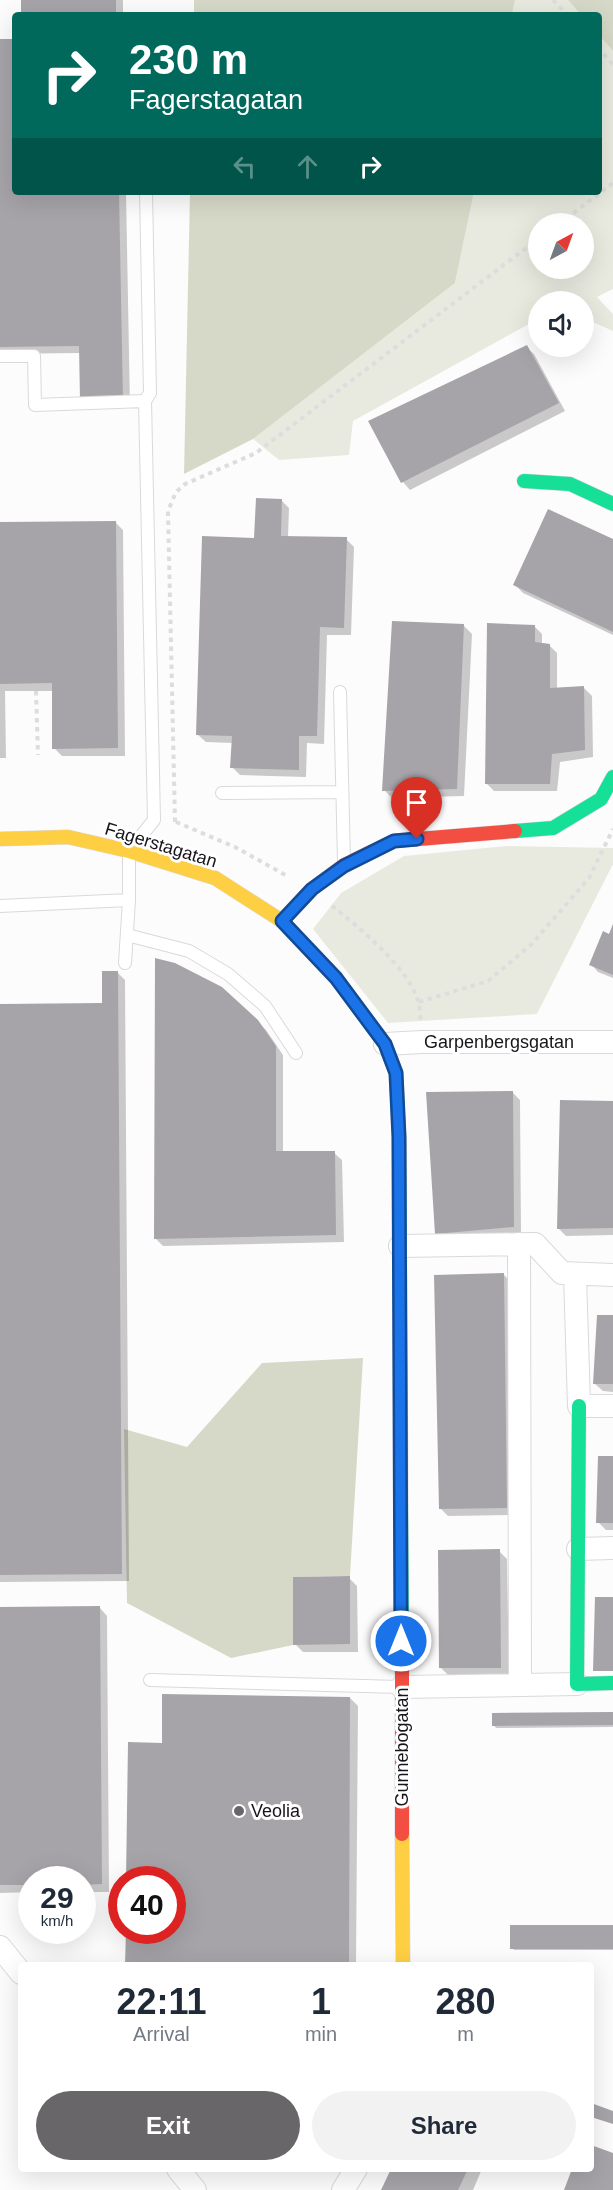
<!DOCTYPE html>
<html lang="en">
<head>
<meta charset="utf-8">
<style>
  body { margin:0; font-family:Helvetica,sans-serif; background:#f2f2f3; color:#1f2937; height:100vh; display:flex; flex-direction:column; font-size:22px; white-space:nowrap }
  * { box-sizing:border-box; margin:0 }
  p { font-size:20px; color:#747a83 }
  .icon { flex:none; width:33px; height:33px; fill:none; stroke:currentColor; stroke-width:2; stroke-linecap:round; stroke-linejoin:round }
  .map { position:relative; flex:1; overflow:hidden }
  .sheet { position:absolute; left:18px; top:1962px; width:576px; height:210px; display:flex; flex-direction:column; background:#fff; border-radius:6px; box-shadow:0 6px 24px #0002 }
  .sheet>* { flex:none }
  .hud { position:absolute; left:12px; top:12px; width:590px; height:183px; border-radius:6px; box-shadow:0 6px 24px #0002; background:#00695c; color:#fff; overflow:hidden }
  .needle { width:39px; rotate:41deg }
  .tools { position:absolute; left:528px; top:213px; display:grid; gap:12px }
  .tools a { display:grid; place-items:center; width:66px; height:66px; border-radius:50%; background:#fff; box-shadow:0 6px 24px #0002; font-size:30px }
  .speed { position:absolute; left:18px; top:1866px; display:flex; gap:12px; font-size:30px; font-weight:700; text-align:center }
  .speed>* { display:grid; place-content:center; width:78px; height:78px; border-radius:50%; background:#fff; box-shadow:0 6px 24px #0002; line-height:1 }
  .speed small { font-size:15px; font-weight:400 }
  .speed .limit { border:9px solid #d22; background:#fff; color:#111 }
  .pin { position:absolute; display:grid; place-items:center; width:51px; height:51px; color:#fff; margin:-62px -26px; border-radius:50% 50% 50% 0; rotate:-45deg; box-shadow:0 0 6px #0007 }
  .pin .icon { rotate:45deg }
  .me { position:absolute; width:66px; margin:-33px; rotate:0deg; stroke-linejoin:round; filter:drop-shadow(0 0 4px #0008) }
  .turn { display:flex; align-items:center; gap:21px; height:126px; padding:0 18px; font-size:27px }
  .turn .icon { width:78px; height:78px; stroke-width:2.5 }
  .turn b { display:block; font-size:42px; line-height:51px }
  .lanes { display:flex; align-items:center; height:57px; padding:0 18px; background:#0003; justify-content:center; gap:30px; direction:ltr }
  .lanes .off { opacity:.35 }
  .eta { display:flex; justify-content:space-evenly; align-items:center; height:102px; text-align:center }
  .eta b { font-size:36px; font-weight:700; line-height:42px }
  .cta { display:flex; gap:12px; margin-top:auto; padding:12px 18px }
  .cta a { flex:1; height:69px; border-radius:36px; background:#686669; color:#fff; font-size:24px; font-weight:700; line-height:69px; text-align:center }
  .cta a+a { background:#f2f2f3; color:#1f2937 }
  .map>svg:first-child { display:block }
</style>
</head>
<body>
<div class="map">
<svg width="613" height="2190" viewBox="0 0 613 2190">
  <rect width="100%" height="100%" fill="#fdfcfd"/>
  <path fill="#e9eadf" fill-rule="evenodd" d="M 515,0 L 568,0 L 581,15 L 512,15 Z
    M 599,35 L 613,51 L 613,289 L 597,297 L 613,314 L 613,331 L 584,318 L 584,302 L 538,302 L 538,319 L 353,421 L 349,455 L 279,460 L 253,439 L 455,283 L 474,192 L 598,192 ZM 538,224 L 584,224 L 584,268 L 538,268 Z
    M 506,846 L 613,848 L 613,864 L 537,1014 L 388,1023 L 313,929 L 341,893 L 404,856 Z"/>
  <path fill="#d7d9c8" d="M 194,0 L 515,0 L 512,15 L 194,15 Z
    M 568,0 L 613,0 L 613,51 L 599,35 L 598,15 L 581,15 Z
    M 190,192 L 474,192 L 455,283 L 253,439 L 184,474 Z
    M 363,1358 L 350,1576 L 293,1577 L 293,1645 L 231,1658 L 127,1603 L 124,1429 L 187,1447 L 262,1363 Z"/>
  <path fill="#0003" d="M 23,0 L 123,0 L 123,15 L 23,15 Z
    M 0,41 L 15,41 L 15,192 L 126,192 L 130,407 L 80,353 L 0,354 Z
    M 526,347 L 534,354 L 565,411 L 410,490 L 403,482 L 370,422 Z
    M 281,500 L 289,508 L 288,537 L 346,539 L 354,547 L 351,635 L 327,635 L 324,744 L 307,743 L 306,777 L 240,775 L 232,767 L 233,743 L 206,742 L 198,735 L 256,539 Z
    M 115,522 L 123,530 L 125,756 L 62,756 L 54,748 L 53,691 L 5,691 L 6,758 L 0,758 L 0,523 Z
    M 613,541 L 613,635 L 523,593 L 515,585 Z
    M 464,626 L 472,634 L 464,796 L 392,798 L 384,790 Z
    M 534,626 L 542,634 L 542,644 L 549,645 L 557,653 L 557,689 L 584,688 L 592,696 L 593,757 L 560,762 L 557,791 L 494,791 L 486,783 Z
    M 613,928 L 613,978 L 598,972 L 591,964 Z
    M 117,972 L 125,980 L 129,1581 L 0,1582 L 0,1006 L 104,1005 Z
    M 257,1021 L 266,1030 L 283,1055 L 283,1153 L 334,1153 L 342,1160 L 344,1242 L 163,1246 L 155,1238 Z
    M 512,1092 L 520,1100 L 521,1235 L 444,1241 L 436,1233 Z
    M 613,1102 L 613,1235 L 566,1236 L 558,1228 Z
    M 503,1274 L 511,1282 L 514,1515 L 448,1516 L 440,1508 Z
    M 613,1316 L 613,1392 L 603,1391 L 595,1384 Z
    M 613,1457 L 613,1530 L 606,1530 L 598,1522 Z
    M 499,1551 L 507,1559 L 509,1675 L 448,1675 L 440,1667 Z
    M 349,1578 L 357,1586 L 358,1652 L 303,1652 L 295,1644 Z
    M 0,1608 L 100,1608 L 107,1616 L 109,1892 L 82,1892 L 82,1880 L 32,1880 L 32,1892 L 0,1893 Z
    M 350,1698 L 358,1706 L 356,1965 L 127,1965 L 172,1930 L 172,1880 L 163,1744 Z
    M 613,1713 L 613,1727 L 496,1728 L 494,1725 Z
    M 613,1926 L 613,1950 L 514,1950 L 512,1948 Z
    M 393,2169 L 482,2169 L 473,2190 L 383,2190 Z"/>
  <path fill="#a7a4a9" d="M 21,0 L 116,0 L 116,15 L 21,15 Z
    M 0,39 L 15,39 L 15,192 L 119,192 L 123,400 L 80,400 L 79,346 L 0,347 Z
    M 527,345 L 559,403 L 401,483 L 368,421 Z
    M 256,498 L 282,499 L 281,536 L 347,537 L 344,628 L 320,627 L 317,736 L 299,736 L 299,770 L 230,768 L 232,736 L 196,735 L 202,536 L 254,538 Z
    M 548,509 L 613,539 L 613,632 L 513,585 Z
    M 116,521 L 118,748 L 52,749 L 52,683 L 0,684 L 0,522 Z
    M 392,621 L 464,624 L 457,789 L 382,791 Z
    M 487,623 L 535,625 L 535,642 L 550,644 L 550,688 L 584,686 L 585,750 L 552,754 L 550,784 L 485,784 Z
    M 613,924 L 613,975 L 589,965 L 603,931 L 609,934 Z
    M 155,958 L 175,963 L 222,987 L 258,1020 L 276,1046 L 276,1151 L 335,1151 L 336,1235 L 154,1239 Z
    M 102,971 L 118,971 L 122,1574 L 0,1575 L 0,1004 L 102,1003 Z
    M 513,1091 L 514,1227 L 435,1234 L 426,1092 Z
    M 560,1100 L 613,1101 L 613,1228 L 557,1229 Z
    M 504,1273 L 507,1508 L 439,1509 L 434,1275 Z
    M 597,1315 L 613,1315 L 613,1384 L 593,1384 Z
    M 598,1456 L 613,1456 L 613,1523 L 596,1523 Z
    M 500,1549 L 501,1668 L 439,1668 L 438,1550 Z
    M 350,1576 L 350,1644 L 293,1645 L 293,1577 Z
    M 595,1597 L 613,1597 L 613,1671 L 593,1671 Z
    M 100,1606 L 102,1884 L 82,1885 L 82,1880 L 32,1880 L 32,1885 L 0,1885 L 0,1607 Z
    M 162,1694 L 350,1697 L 349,1965 L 125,1965 L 126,1930 L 172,1930 L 172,1880 L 126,1880 L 128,1742 L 162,1743 Z
    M 613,1712 L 613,1725 L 492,1726 L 492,1713 Z
    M 510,1925 L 613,1925 L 613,1949 L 510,1949 Z
    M 591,2103 L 613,2111 L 613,2124 L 591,2117 Z
    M 591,2145 L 613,2153 L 613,2190 L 564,2190 L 572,2169 L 591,2169 Z
    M 391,2169 L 468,2169 L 458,2190 L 381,2190 Z"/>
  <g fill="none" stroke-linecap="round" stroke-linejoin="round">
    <defs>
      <path id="lane" d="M 0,356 L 34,356 L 35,405 L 145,401 L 150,393 L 146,192
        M 340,692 L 344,861
        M 222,793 L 342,792
        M 0,906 L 129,900
        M 127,935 L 189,951 L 228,974 L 265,1006 L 296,1053
        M 125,963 L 129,900 L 129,851 L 154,820 L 145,401
        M 150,1680 L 400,1687"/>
      <path id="street" d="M 385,1044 L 422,1042 L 613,1042
        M 519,1244 L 520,1685
        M 400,1246 L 535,1244 L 562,1273 L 613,1275
        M 575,1274 L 579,1406 L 613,1406
        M 578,1549 L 613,1548
        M 402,1687 L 577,1684
        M 0,1947 L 21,1973
        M 178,2169 L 195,2190
        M 343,2190 L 356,2169"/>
      <path id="fast" d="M 524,481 L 570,484 L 613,504
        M 515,831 L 553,828 L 601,799 L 613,777
        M 336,978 L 385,1044 L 396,1073 L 399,1137 L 402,1670
        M 579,1406 L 577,1684 L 613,1683"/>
      <path id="slow" d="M 0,839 L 68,837 L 129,851 L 215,878 L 282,921 L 336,978
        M 402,1834 L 403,1965"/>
      <path id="jam" d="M 282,921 L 312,889 L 344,865 L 394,841 L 515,831
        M 402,1670 L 402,1834"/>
    </defs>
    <use href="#lane" stroke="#dad8db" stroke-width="14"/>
    <use href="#street" stroke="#dad8db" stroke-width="24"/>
    <use href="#fast" stroke="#dad8db" stroke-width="15"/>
    <use href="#slow" stroke="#dad8db" stroke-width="15"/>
    <use href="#jam" stroke="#dad8db" stroke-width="15"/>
    <path stroke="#deddde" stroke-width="4" stroke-dasharray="4.5 4.5" stroke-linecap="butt" d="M 553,0 L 568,15
      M 598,47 L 613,65
      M 559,224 L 613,183
      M 36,691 L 38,755
      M 175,822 L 168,511 L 176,492 L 185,484 L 256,453 L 538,239
      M 176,822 L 235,847 L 289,877
      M 332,906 C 359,927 411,970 419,1004 C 420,1009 420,1016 421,1022
      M 419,1002 L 488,981 L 531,945 L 589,878 L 613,829"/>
    <use href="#lane" stroke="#fff" stroke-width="12"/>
    <use href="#street" stroke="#fff" stroke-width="22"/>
    <use href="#fast" stroke="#16e098" stroke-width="14"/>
    <use href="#slow" stroke="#ffcf43" stroke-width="14"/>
    <use href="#jam" stroke="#f24e42" stroke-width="14"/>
  </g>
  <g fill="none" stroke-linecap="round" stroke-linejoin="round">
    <defs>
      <path id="route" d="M 401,1641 L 399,1137 L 396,1073 L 385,1044 L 336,978 L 282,921 L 312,889 L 344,866 L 394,841 L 417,839"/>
    </defs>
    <use href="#route" stroke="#114b97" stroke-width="15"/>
    <use href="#route" stroke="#1a73e8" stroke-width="10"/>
  </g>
  <circle fill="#686669" stroke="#fff" stroke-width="2" cx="239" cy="1811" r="6"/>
  <g text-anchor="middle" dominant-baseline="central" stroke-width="6" stroke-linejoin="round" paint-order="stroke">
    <g font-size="18" fill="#18151a" stroke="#fff">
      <text transform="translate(161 845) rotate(17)">Fagerstagatan</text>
      <text x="499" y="1042">Garpenbergsgatan</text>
      <text transform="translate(402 1747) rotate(-90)">Gunnebogatan</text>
    </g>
    <g font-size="18" fill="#18151a" stroke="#fff" text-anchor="start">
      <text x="251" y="1811">Veolia</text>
    </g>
  </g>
</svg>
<div class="tools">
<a><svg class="needle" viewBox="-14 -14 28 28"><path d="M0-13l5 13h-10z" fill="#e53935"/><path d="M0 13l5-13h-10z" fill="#747a83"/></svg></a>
<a><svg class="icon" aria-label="sound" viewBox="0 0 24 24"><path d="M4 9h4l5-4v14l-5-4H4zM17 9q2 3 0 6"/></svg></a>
</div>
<div class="speed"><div>29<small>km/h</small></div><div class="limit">40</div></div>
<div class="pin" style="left:417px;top:839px;background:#d93025"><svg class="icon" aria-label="arrive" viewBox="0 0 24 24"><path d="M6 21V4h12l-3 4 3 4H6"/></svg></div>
<svg class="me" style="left:401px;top:1641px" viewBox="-20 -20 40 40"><circle r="17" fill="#1a73e8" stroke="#fff" stroke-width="3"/><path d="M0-11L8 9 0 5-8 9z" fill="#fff"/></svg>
<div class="hud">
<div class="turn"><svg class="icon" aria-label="right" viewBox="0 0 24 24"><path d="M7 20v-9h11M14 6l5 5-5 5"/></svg><div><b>230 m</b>Fagerstagatan</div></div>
<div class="lanes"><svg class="icon off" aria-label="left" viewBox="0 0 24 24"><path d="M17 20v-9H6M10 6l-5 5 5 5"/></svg><svg class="icon off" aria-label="ahead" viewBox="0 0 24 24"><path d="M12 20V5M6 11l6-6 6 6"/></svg><svg class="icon" aria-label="right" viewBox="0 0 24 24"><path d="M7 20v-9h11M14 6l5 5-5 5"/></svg></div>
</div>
<section class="sheet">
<div class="eta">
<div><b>22:11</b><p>Arrival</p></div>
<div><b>1</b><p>min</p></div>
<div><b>280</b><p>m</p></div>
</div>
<div class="cta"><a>Exit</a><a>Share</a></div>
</section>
</div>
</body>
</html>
